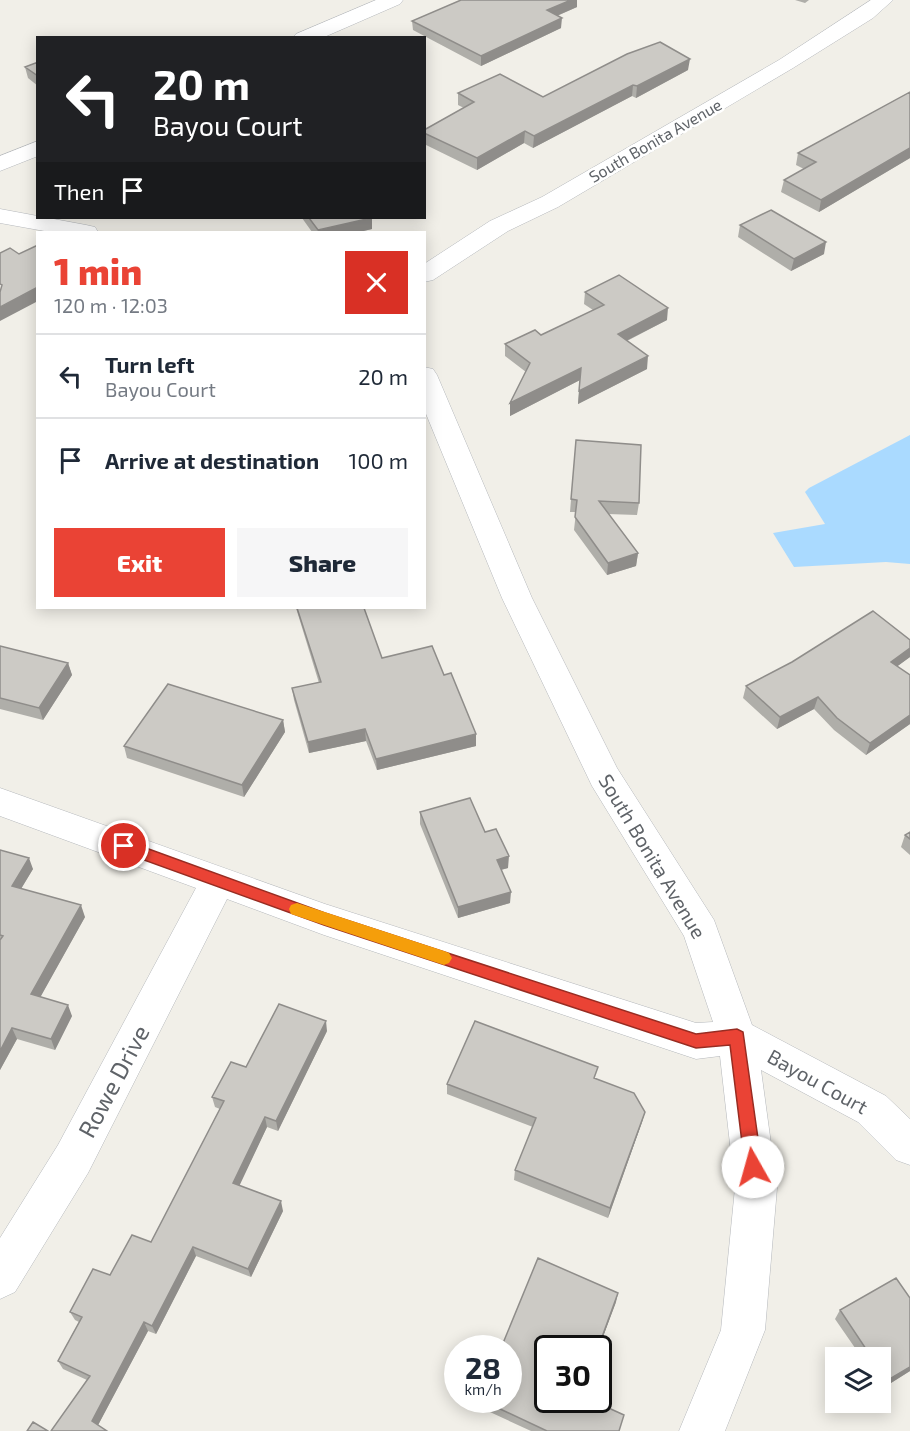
<!DOCTYPE html>
<html lang="en">
<head>
<meta charset="utf-8">
<style>
  body { margin:0; font-family:"Exo 2",sans-serif; background:#f6f6f7; color:#1f2937; height:100vh; display:flex; flex-direction:column; font-size:22px; white-space:nowrap }
  * { box-sizing:border-box; margin:0 }
  p { font-size:20px; color:#747a83 }
  .icon { flex:none; width:33px; height:33px; fill:none; stroke:currentColor; stroke-width:2; stroke-linecap:round; stroke-linejoin:round }
  .map { position:relative; flex:1; overflow:hidden }
  .sheet { position:absolute; left:36px; top:231px; width:390px; height:378px; display:flex; flex-direction:column; background:#fff; border-radius:0px; box-shadow:0 3px 15px #0003 }
  .sheet>* { flex:none }
  .guide { position:absolute; left:36px; top:36px; width:390px; height:183px; border-radius:0px; box-shadow:0 3px 15px #0003; background:#202124; color:#fff; overflow:hidden }
  .tools { position:absolute; left:825px; top:1347px; display:grid; gap:12px }
  .tools a { display:grid; place-items:center; width:66px; height:66px; border-radius:0px; background:#fff; box-shadow:0 3px 15px #0003; font-size:30px }
  .speed { position:absolute; left:444px; top:1335px; display:flex; gap:12px; font-size:30px; font-weight:700; text-align:center }
  .speed>* { display:grid; place-content:center; width:78px; height:78px; border-radius:50%; background:#fff; box-shadow:0 3px 15px #0003; line-height:1 }
  .speed small { font-size:15px; font-weight:400 }
  .speed .limit { border:3px solid #111; border-radius:9px; background:#fff; color:#111 }
  .pin { position:absolute; display:grid; place-items:center; width:51px; height:51px; color:#fff; margin:-26px; border:3px solid #fff; border-radius:50%; box-shadow:0 2px 6px #0007 }
  .me { position:absolute; width:66px; margin:-33px; rotate:353deg; stroke-linejoin:round; filter:drop-shadow(0 0 4px #0008) }
  .turn { display:flex; align-items:center; gap:21px; height:126px; padding:0 18px; font-size:27px }
  .turn .icon { width:78px; height:78px; stroke-width:2.5 }
  .turn b { display:block; font-size:42px; line-height:51px }
  .then { display:flex; align-items:center; height:57px; padding:0 18px; background:#0003; gap:12px; font-size:22px }
  .round { display:grid; place-items:center; flex:none; width:63px; height:63px; border-radius:0px; background:#f6f6f7 }
  .overview { display:flex; align-items:center; justify-content:space-between; height:102px; padding:0 18px }
  h1 { font-size:36px; font-weight:800; line-height:45px; color:#ea4335 }
  .cta { display:flex; gap:12px; margin-top:auto; padding:12px 18px }
  .cta a { flex:1; height:69px; border-radius:0px; background:#ea4335; color:#fff; font-size:24px; font-weight:800; line-height:69px; text-align:center }
  .cta a+a { background:#f6f6f7; color:#1f2937 }
  ul { padding:0; list-style:none }
  li { display:flex; align-items:center; gap:18px; height:84px; padding:0 18px; border-top:2px solid #e0e1e3 }
  li div { flex:1 }
  li b { display:block; font-size:22px }
  li em { font-style:normal }
  .map>svg:first-child { display:block }
</style>
</head>
<body>
<div class="map">
<svg width="910" height="1431" viewBox="0 0 910 1431">
  <rect width="100%" height="100%" fill="#f1efe8"/>
  <path fill="#aadaff" d="M 910,435 L 910,564 L 886,562 L 794,567 L 773,533 L 825,524 L 805,492 L 809,488 Z"/>
  <g fill="none" stroke-linecap="round" stroke-linejoin="round">
    <defs>
      <path id="minor" d="M 376,0 L 403,0 L 400,4 L 322,38 L 293,38 L 296,34 Z
        M 871,0 L 893,0 L 873,18 L 793,68 L 558,207 L 508,231 L 433,280 L 424,282 L 424,264 L 490,221 L 542,197 L 779,60 Z
        M 38,141 L 38,156 L 0,171 L 0,156 Z
        M 0,209 L 86,225 L 95,227 L 98,232 L 50,232 L 0,223 Z
        M 424,367 L 433,369 L 437,375 L 532,598 L 617,768 L 714,920 L 752,1025 L 886,1096 L 910,1119 L 910,1165 L 896,1160 L 858,1122 L 761,1070 L 777,1188 L 765,1330 L 725,1431 L 679,1431 L 721,1330 L 735,1188 L 720,1056 L 696,1059 L 324,935 L 227,899 L 88,1173 L 15,1292 L 0,1299 L 0,1238 L 58,1145 L 196,888 L 0,816 L 0,788 L 325,904 L 696,1023 L 713,1022 L 684,936 L 592,786 L 502,598 L 424,409 Z"/>
    </defs>
    <use href="#minor" stroke="#b5b8bc" stroke-width="1"/>
    <use href="#minor" fill="#fff" fill-rule="evenodd"/>
  </g>
  <path fill="#afaea9" d="M 461,0 L 577,0 L 577,7 L 557,16 L 561,28 L 481,66 L 413,30 L 412,21 Z
    M 795,0 L 809,0 L 805,3 Z
    M 38,62 L 38,86 L 28,78 L 25,67 Z
    M 688,70 L 636,98 L 632,96 L 533,148 L 524,143 L 477,170 L 424,144 L 424,130 L 464,108 L 458,105 L 458,93 L 543,97 Z
    M 910,92 L 910,158 L 819,212 L 781,192 L 784,180 L 804,169 L 796,165 L 798,153 Z
    M 302,218 L 372,218 L 372,229 L 359,232 L 312,232 Z
    M 740,225 L 824,254 L 791,271 L 738,237 Z
    M 585,292 L 667,320 L 627,341 L 647,369 L 578,404 L 580,380 L 510,416 L 510,403 L 526,372 L 505,356 L 505,344 L 541,335 L 593,310 L 584,304 Z
    M 576,440 L 639,503 L 637,515 L 608,514 L 638,553 L 636,566 L 607,575 L 574,530 L 576,512 L 570,512 Z
    M 296,608 L 364,608 L 382,658 L 444,675 L 476,746 L 377,770 L 366,741 L 309,753 L 294,700 L 292,688 L 319,683 Z
    M 910,640 L 910,657 L 897,666 L 910,675 L 910,724 L 866,755 L 834,730 L 814,709 L 777,729 L 743,698 L 746,686 Z
    M 0,646 L 68,663 L 72,675 L 43,720 L 0,709 Z
    M 283,720 L 285,732 L 244,797 L 127,758 L 124,746 Z
    M 420,812 L 485,832 L 508,868 L 501,870 L 510,903 L 458,918 L 420,824 Z
    M 910,832 L 910,855 L 901,847 L 905,835 Z
    M 0,850 L 33,869 L 21,889 L 85,917 L 40,997 L 72,1016 L 55,1050 L 17,1039 L 0,1070 Z
    M 327,1031 L 278,1131 L 267,1127 L 239,1185 L 283,1211 L 251,1277 L 196,1256 L 156,1334 L 148,1331 L 98,1425 L 51,1431 L 87,1380 L 63,1369 L 58,1361 L 79,1322 L 75,1320 L 70,1312 L 110,1275 L 151,1242 L 220,1109 L 215,1107 L 212,1097 L 246,1067 Z
    M 596,1079 L 645,1112 L 642,1122 L 608,1218 L 514,1180 L 515,1170 L 533,1127 L 447,1094 L 447,1084 Z
    M 616,1302 L 598,1350 L 598,1348 L 548,1400 L 619,1431 L 531,1431 L 479,1407 L 480,1400 L 508,1400 Z
    M 840,1310 L 910,1371 L 883,1388 L 880,1385 L 880,1358 L 862,1358 L 835,1319 Z"/>
  <path fill="#8f8d8a" d="M 571,0 L 577,0 L 577,7 L 547,20 L 547,10 Z
    M 562,18 L 561,28 L 481,66 L 481,56 Z
    M 690,59 L 688,70 L 636,98 L 637,86 Z
    M 633,85 L 632,96 L 533,148 L 534,136 Z
    M 525,131 L 524,143 L 477,170 L 477,158 Z
    M 910,148 L 910,158 L 819,212 L 821,200 Z
    M 372,218 L 372,229 L 359,232 L 318,232 L 318,230 Z
    M 826,242 L 824,254 L 791,271 L 794,259 Z
    M 38,287 L 38,301 L 0,321 L 0,307 Z
    M 668,308 L 667,320 L 616,346 L 618,334 Z
    M 648,356 L 647,369 L 578,404 L 579,391 Z
    M 581,368 L 580,380 L 510,416 L 510,403 Z
    M 638,553 L 636,566 L 607,575 L 608,563 Z
    M 910,648 L 910,657 L 887,674 L 891,662 Z
    M 68,663 L 72,675 L 43,720 L 39,708 Z
    M 818,697 L 814,709 L 777,729 L 780,717 Z
    M 910,715 L 910,724 L 866,755 L 870,743 Z
    M 283,720 L 285,732 L 244,797 L 242,785 Z
    M 365,729 L 366,741 L 309,753 L 308,742 Z
    M 476,734 L 476,746 L 377,770 L 376,759 Z
    M 509,856 L 508,868 L 496,871 L 497,860 Z
    M 29,858 L 33,869 L 16,897 L 12,886 Z
    M 511,892 L 510,903 L 458,918 L 458,907 Z
    M 81,905 L 85,917 L 36,1005 L 31,994 Z
    M 68,1005 L 72,1016 L 55,1050 L 51,1039 Z
    M 326,1021 L 327,1031 L 278,1131 L 276,1121 Z
    M 12,1028 L 17,1039 L 0,1070 L 0,1051 Z
    M 645,1112 L 642,1122 L 608,1218 L 610,1208 Z
    M 265,1117 L 267,1127 L 236,1193 L 233,1183 Z
    M 281,1201 L 283,1211 L 251,1277 L 248,1269 Z
    M 193,1247 L 196,1256 L 156,1334 L 152,1326 Z
    M 618,1293 L 616,1302 L 598,1350 L 598,1348 Z
    M 144,1322 L 148,1331 L 96,1429 L 92,1421 Z
    M 910,1367 L 910,1371 L 883,1388 L 888,1380 Z"/>
  <path fill="#cccac5" stroke="#8f8d8a" stroke-width="1.5" d="M 461,0 L 571,0 L 547,10 L 562,18 L 481,56 L 412,21 Z
    M 660,42 L 690,59 L 637,86 L 633,85 L 534,136 L 525,131 L 477,158 L 424,133 L 424,130 L 474,102 L 458,93 L 500,74 L 543,97 L 627,54 Z
    M 38,62 L 38,76 L 25,67 Z
    M 910,92 L 910,148 L 821,200 L 784,180 L 816,162 L 798,153 Z
    M 771,210 L 826,242 L 794,259 L 740,225 Z
    M 309,218 L 371,218 L 318,230 Z
    M 38,245 L 38,287 L 0,307 L 0,292 L 2,285 L 0,284 L 0,253 L 10,248 L 19,254 Z
    M 619,275 L 668,308 L 618,334 L 648,356 L 579,391 L 581,368 L 510,403 L 530,363 L 505,344 L 535,330 L 541,335 L 604,305 L 585,292 Z
    M 576,440 L 641,445 L 639,503 L 599,501 L 638,553 L 608,563 L 575,517 L 577,500 L 571,499 Z
    M 297,608 L 364,608 L 382,658 L 432,646 L 444,675 L 451,673 L 476,734 L 376,759 L 365,729 L 308,742 L 292,688 L 321,682 Z
    M 873,611 L 910,640 L 910,648 L 891,662 L 910,675 L 910,715 L 870,743 L 837,718 L 818,697 L 780,717 L 746,686 L 792,662 Z
    M 0,646 L 68,663 L 39,708 L 0,698 Z
    M 168,684 L 283,720 L 242,785 L 124,746 Z
    M 470,798 L 485,832 L 496,829 L 509,856 L 497,860 L 511,892 L 458,907 L 420,812 Z
    M 910,832 L 910,839 L 905,835 Z
    M 0,850 L 29,858 L 12,886 L 81,905 L 31,994 L 68,1005 L 51,1039 L 12,1028 L 0,1051 L 0,940 L 3,936 L 0,935 Z
    M 279,1004 L 326,1021 L 276,1121 L 265,1117 L 233,1183 L 281,1201 L 248,1269 L 193,1247 L 152,1326 L 144,1322 L 92,1421 L 107,1431 L 51,1431 L 90,1376 L 58,1361 L 82,1317 L 70,1312 L 93,1269 L 110,1275 L 132,1235 L 151,1242 L 224,1101 L 212,1097 L 231,1062 L 246,1067 Z
    M 475,1021 L 598,1067 L 594,1078 L 634,1093 L 645,1112 L 610,1208 L 515,1170 L 536,1118 L 447,1084 Z
    M 538,1258 L 618,1293 L 598,1348 L 548,1348 L 548,1400 L 591,1400 L 624,1415 L 619,1431 L 547,1431 L 481,1400 L 508,1400 L 508,1348 L 501,1348 Z
    M 896,1278 L 910,1298 L 910,1367 L 888,1380 L 880,1369 L 880,1358 L 872,1358 L 840,1310 Z
    M 33,1422 L 48,1431 L 27,1431 Z"/>
  <path fill="#ea4335" stroke="#982c22" stroke-width="1.5" d="M 124,840 L 325,913 L 696,1034 L 737,1029 L 743,1032 L 762,1167 L 759,1172 L 753,1175 L 747,1172 L 745,1167 L 730,1045 L 696,1048 L 324,925 L 119,851 L 117,846 L 119,842 Z"/>
  <path fill="#f59e0b" d="M 297,903 L 444,951 L 449,953 L 452,958 L 449,963 L 444,965 L 291,914 L 289,909 L 291,905 Z"/>
  <g text-anchor="middle" dominant-baseline="central" stroke-width="5" stroke-linejoin="round" paint-order="stroke">
    <g font-size="16" fill="#5f6368" stroke="#fff">
      <text transform="translate(655 140) rotate(-30)">South Bonita Avenue</text>
    </g>
    <g font-size="20" fill="#5f6368" stroke="#fff">
      <text transform="translate(653 856) rotate(59)">South Bonita Avenue</text>
      <text transform="translate(818 1081) rotate(29)">Bayou Court</text>
    </g>
    <g font-size="24" fill="#5f6368" stroke="#fff">
      <text transform="translate(113 1081) rotate(-62)">Rowe Drive</text>
    </g>
  </g>
</svg>
<div class="tools">
<a><svg class="icon" aria-label="layers" viewBox="0 0 24 24"><path d="M12 4l9 5-9 5-9-5zM3 14l9 5 9-5"/></svg></a>
</div>
<div class="speed"><div>28<small>km/h</small></div><div class="limit">30</div></div>
<div class="pin" style="left:124px;top:846px;background:#d93025"><svg class="icon" aria-label="arrive" viewBox="0 0 24 24"><path d="M6 21V4h12l-3 4 3 4H6"/></svg></div>
<svg class="me" style="left:753px;top:1167px" viewBox="-20 -20 40 40"><circle r="19" fill="#fff"/><path d="M0-13L10 11 0 6-10 11z" fill="#ea4335"/></svg>
<div class="guide">
<div class="turn"><svg class="icon" aria-label="left" viewBox="0 0 24 24"><path d="M17 20v-9H6M10 6l-5 5 5 5"/></svg><div><b>20 m</b>Bayou Court</div></div>
<div class="then">Then<svg class="icon" aria-label="arrive" viewBox="0 0 24 24"><path d="M6 21V4h12l-3 4 3 4H6"/></svg></div>
</div>
<section class="sheet">
<div class="overview"><div><h1>1 min</h1><p>120 m · 12:03</p></div><a class="round" style="background:#d93025;color:#fff"><svg class="icon" aria-label="close" viewBox="0 0 24 24"><path d="M6 6l12 12M18 6L6 18"/></svg></a></div>
<ul>
<li><svg class="icon" aria-label="left" viewBox="0 0 24 24"><path d="M17 20v-9H6M10 6l-5 5 5 5"/></svg><div><b>Turn left</b><p>Bayou Court</p></div><em>20 m</em></li>
<li><svg class="icon" aria-label="arrive" viewBox="0 0 24 24"><path d="M6 21V4h12l-3 4 3 4H6"/></svg><div><b>Arrive at destination</b></div><em>100 m</em></li>
</ul>
<div class="cta"><a>Exit</a><a>Share</a></div>
</section>
</div>
</body>
</html>
